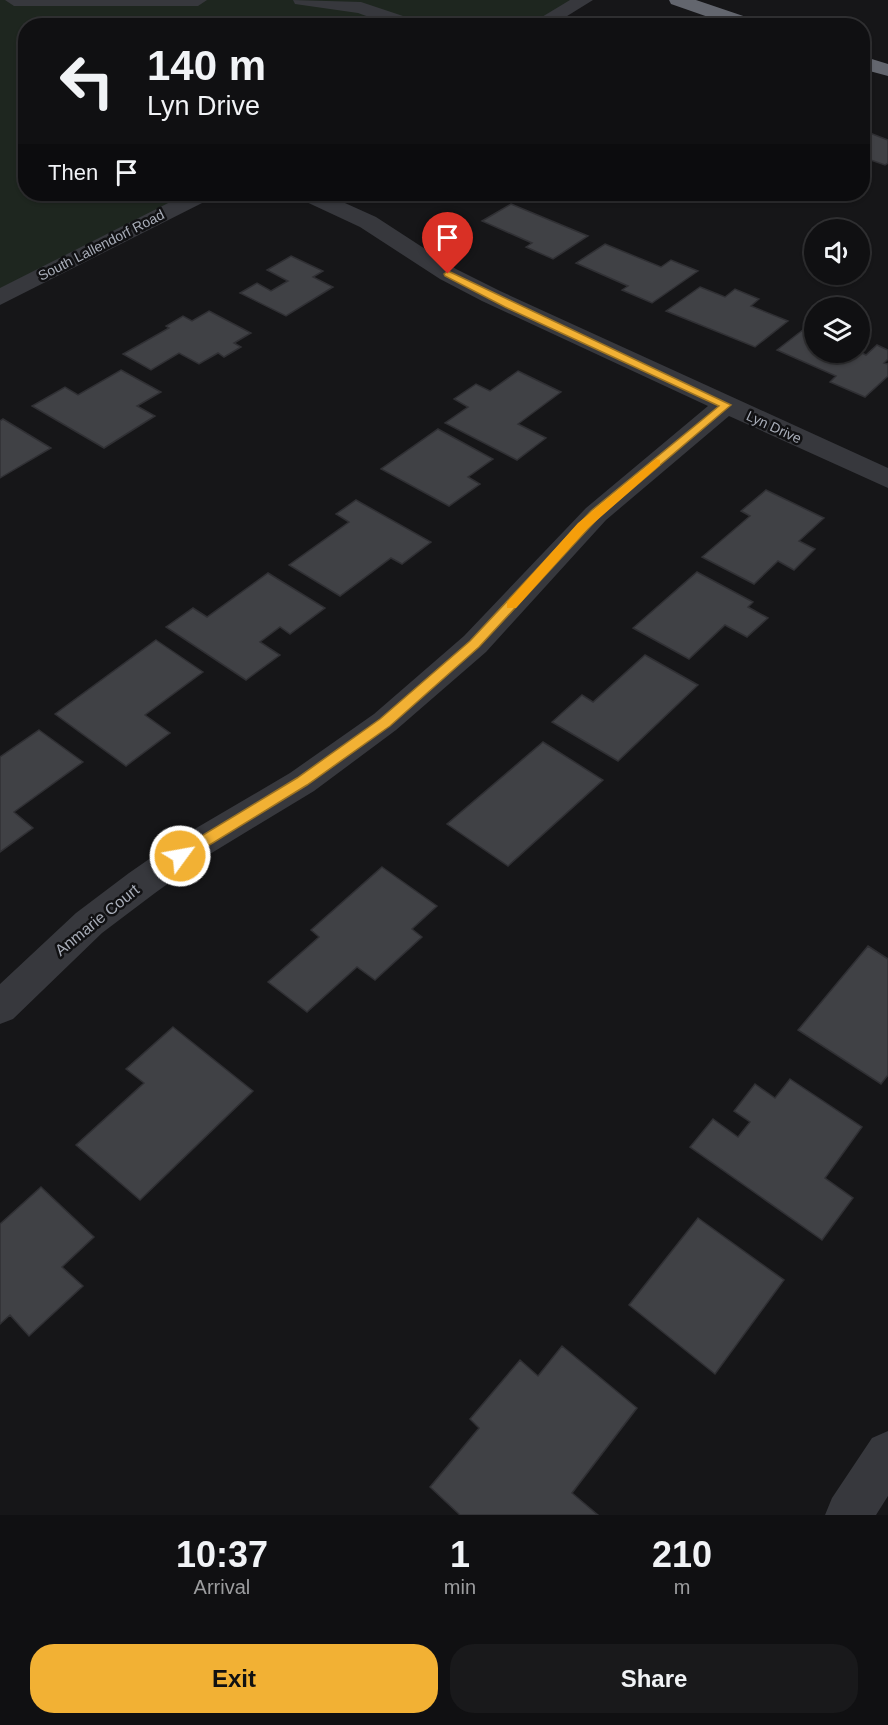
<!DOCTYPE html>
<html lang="en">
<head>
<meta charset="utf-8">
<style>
  body { margin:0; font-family:Helvetica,sans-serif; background:#19191b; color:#f1f3f6; height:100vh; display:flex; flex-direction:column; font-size:22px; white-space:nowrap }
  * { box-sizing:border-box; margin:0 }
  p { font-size:20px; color:#9c9d9f }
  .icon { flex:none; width:33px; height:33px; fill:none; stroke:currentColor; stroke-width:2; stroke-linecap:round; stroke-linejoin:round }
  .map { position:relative; height:1515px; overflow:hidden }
  .side { display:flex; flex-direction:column; background:#101012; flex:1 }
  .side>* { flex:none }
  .banner { position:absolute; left:18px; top:18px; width:852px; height:183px; border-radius:24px; box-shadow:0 2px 4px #0004,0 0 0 2px #303032; background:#101012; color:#f1f3f6; overflow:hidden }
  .controls { position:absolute; left:804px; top:219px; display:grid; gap:12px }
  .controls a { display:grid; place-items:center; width:66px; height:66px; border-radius:50%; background:#101012; box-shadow:0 2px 4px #0004,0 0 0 2px #303032; font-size:30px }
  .pin { position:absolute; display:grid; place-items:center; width:51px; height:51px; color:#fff; margin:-62px -26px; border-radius:50% 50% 50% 0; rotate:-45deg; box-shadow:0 0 6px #0007 }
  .pin .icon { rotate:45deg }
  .me { position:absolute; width:66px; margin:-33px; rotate:58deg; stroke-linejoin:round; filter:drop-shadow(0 0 4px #0008) }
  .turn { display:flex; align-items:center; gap:21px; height:126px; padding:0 30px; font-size:27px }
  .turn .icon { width:78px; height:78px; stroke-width:2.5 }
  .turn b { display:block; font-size:42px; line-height:51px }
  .then { display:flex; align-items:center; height:57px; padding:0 30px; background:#0003; gap:12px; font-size:22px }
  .eta { display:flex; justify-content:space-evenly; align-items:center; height:102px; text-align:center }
  .eta b { font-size:36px; font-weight:700; line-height:42px }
  .cta { display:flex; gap:12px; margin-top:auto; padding:12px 30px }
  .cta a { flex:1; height:69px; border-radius:24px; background:#f2b134; color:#111; font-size:24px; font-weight:700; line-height:69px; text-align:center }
  .cta a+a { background:#19191b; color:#f1f3f6 }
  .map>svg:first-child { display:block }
</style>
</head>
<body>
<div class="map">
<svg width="888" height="1515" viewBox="0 0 888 1515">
  <rect width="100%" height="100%" fill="#161618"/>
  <path fill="#1e261f" d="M 0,0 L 584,0 L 536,26 L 26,26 L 26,194 L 202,194 L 0,298 Z"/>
  <path fill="#404145" stroke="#303034" stroke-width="1.5" d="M 862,130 L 888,140 L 888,163 L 885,165 L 862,157 Z
    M 439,194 L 467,194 L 455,200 Z
    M 511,204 L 588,236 L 553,259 L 526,247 L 532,243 L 482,221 Z
    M 605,244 L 661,267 L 671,260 L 698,271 L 652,303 L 622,290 L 628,286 L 576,263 Z
    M 291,256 L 323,271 L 313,277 L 333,287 L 286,316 L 240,293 L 257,283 L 271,291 L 288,281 L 267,270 Z
    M 700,287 L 725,297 L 735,289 L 759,299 L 751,306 L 788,321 L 755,347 L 666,311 Z
    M 209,311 L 251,333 L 234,343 L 241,347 L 224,357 L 218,353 L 199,364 L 179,353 L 151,370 L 123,354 L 169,328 L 166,326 L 183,316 L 192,321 Z
    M 804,329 L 814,333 L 814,352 L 860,352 L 866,355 L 877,345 L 888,350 L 888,359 L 884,363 L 888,364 L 888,376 L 865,397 L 830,382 L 836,376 L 777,350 Z
    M 121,370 L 161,392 L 137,406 L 155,416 L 104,448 L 32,406 L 65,387 L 78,395 Z
    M 518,371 L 561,392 L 518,424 L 546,438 L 517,460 L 445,423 L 468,407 L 454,399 L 476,384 L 490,391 Z
    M 3,419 L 51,448 L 0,478 L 0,421 Z
    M 438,429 L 493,459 L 468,477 L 480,484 L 449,506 L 381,469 Z
    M 766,490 L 824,518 L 799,541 L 815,549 L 794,570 L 778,561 L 754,584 L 702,557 L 750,516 L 741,511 Z
    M 356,500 L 431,542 L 402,564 L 391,558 L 340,596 L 289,565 L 349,522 L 336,514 Z
    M 697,572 L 753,602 L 748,607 L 768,618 L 747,637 L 725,625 L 689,659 L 633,628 Z
    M 268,573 L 325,608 L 290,634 L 280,627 L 260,642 L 280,655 L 246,680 L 166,627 L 193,608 L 207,617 Z
    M 156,640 L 203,672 L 145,715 L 170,733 L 126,766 L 55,714 Z
    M 645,655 L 698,685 L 618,761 L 552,722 L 582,695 L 593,702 Z
    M 39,730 L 83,762 L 14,812 L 33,828 L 0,852 L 0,757 Z
    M 543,742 L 603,780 L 508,866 L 447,824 Z
    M 382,867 L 437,906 L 412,929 L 422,937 L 375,980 L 357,967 L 307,1012 L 268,982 L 319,937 L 311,930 Z
    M 868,946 L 888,959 L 888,1075 L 881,1084 L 798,1030 Z
    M 173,1027 L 253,1091 L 140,1200 L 76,1145 L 144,1083 L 126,1069 Z
    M 790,1079 L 862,1127 L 825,1178 L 853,1198 L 822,1240 L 690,1147 L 713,1119 L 738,1137 L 750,1122 L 734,1111 L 755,1084 L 775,1098 Z
    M 41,1187 L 94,1237 L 62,1267 L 83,1286 L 29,1336 L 10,1315 L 0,1324 L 0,1224 Z
    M 698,1218 L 784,1280 L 715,1374 L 629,1305 Z
    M 562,1346 L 637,1408 L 572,1493 L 598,1515 L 460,1515 L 430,1487 L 479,1428 L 470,1419 L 520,1360 L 538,1376 Z"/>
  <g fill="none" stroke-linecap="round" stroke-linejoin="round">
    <path fill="#37383d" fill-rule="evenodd" d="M 5,0 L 207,0 L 198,6 L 14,6 Z
      M 293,0 L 361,2 L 421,22 L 423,26 L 394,26 L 358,13 L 295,4 Z
      M 570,0 L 593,0 L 551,26 L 527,26 Z
      M 186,194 L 213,194 L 210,199 L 0,305 L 0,288 Z
      M 297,194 L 325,194 L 376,217 L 456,269 L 500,291 L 888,468 L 888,488 L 729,416 L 606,520 L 486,652 L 396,730 L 314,791 L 205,857 L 155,893 L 102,933 L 13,1019 L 0,1024 L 0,984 L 76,913 L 129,873 L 181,837 L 290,773 L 374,714 L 464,636 L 586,508 L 708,406 L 482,301 L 440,279 L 360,227 L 300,199 Z
      M 888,1431 L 888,1496 L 876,1515 L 825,1515 L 832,1498 L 872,1438 Z"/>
    <path fill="#63666e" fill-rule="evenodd" d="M 669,0 L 696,0 L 761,22 L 763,26 L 734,26 L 671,4 Z
      M 862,56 L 888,64 L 888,76 L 862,69 Z"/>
  </g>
  <path fill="#f2b134" stroke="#9d7322" stroke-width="1.5" d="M 448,271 L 731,405 L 600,516 L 479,647 L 390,726 L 307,785 L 185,860 L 175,860 L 173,856 L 175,852 L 297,778 L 380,719 L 470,641 L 591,511 L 719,406 L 505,307 L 445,276 L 444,274 Z"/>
  <path fill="#f59e0b" d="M 656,459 L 660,460 L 660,465 L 587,529 L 516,608 L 507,608 L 507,602 L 578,523 Z"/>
  <g text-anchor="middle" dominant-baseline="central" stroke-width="5" stroke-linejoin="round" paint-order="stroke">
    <g font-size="14" fill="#a8adb8" stroke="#111113">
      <text transform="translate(101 245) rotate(-27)">South Lallendorf Road</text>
      <text transform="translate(774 427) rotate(25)">Lyn Drive</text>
    </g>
    <g font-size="16" fill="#a8adb8" stroke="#111113">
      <text transform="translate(97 920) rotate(-39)">Anmarie Court</text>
    </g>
  </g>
</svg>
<div class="controls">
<a><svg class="icon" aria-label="sound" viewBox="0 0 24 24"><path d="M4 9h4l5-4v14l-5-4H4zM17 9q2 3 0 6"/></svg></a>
<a><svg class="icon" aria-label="layers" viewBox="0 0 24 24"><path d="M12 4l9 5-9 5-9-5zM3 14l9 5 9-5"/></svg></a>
</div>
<div class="pin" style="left:448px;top:274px;background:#d93025"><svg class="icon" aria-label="arrive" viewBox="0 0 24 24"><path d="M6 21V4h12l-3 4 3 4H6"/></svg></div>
<svg class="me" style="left:180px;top:856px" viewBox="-20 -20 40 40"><circle r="17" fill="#f2b134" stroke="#fff" stroke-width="3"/><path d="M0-11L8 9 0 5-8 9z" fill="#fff"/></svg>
<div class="banner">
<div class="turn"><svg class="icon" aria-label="left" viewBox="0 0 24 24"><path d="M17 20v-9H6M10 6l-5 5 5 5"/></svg><div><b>140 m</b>Lyn Drive</div></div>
<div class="then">Then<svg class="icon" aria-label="arrive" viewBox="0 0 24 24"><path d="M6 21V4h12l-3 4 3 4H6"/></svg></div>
</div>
</div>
<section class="side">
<div class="eta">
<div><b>10:37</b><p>Arrival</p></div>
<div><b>1</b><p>min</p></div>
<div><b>210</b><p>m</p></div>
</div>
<div class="cta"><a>Exit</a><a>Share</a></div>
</section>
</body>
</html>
